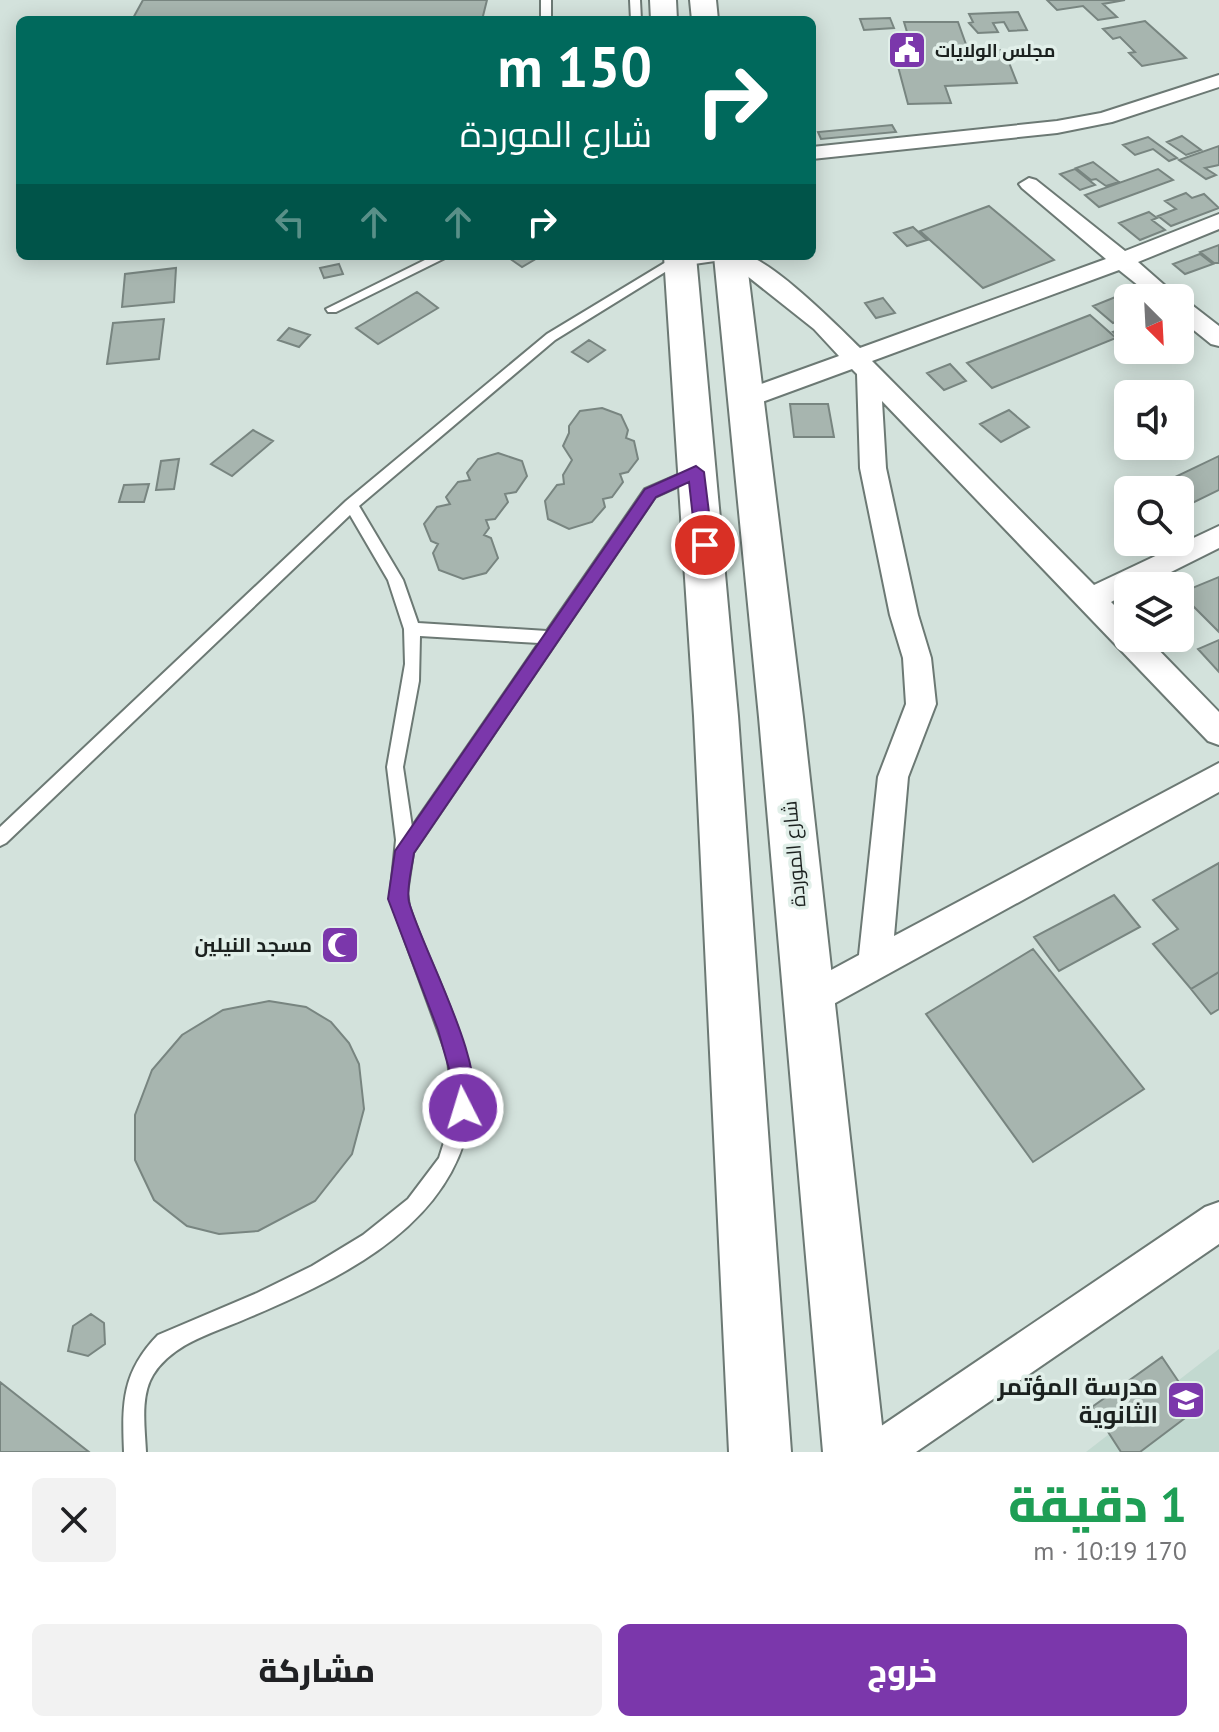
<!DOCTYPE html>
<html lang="ar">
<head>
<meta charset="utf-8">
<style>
  body { margin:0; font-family:"PT Sans",Cairo,sans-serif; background:#f2f2f2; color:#202124; direction:rtl; height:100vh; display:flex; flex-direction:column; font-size:30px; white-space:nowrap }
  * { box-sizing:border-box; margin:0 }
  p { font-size:26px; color:#757577 }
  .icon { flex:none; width:44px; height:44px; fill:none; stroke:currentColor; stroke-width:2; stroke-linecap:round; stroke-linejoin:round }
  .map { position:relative; height:1452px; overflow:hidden; direction:ltr }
  .side { display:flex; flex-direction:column; background:#fff; flex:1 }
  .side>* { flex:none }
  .top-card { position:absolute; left:16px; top:16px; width:800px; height:244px; border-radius:12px; box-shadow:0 4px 20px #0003; direction:rtl; background:#00695c; color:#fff; overflow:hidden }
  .needle { width:52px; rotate:156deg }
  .buttons { position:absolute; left:1114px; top:284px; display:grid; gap:16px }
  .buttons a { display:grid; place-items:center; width:80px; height:80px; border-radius:12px; background:#fff; box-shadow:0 4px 20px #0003; font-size:40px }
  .pin { position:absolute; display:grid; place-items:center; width:68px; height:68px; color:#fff; margin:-34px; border:4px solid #fff; border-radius:50%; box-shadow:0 2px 8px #0007 }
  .me { position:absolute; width:88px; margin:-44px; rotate:355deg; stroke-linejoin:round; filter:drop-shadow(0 0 6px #0008) }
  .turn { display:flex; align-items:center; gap:28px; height:168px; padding:0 32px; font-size:36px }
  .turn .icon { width:104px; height:104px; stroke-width:2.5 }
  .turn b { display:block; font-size:56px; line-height:68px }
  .lanes { display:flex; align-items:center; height:76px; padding:0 32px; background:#0003; justify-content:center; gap:40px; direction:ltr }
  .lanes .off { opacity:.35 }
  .round { display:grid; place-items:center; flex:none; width:84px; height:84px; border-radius:12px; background:#f2f2f2 }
  .summary { display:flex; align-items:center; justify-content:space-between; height:136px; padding:0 32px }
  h1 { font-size:48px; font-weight:800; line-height:60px; color:#1e9e55 }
  .primary-button { display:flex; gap:16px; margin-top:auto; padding:16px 32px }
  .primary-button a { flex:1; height:92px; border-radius:12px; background:#7b37ab; color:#fff; font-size:32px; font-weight:800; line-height:92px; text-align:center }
  .primary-button a+a { background:#f2f2f2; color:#202124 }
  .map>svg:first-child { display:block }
</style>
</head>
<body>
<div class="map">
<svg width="1219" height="1452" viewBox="0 0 1219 1452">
  <rect width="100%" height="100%" fill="#d3e2dc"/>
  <path fill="#c2d9d0" d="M 1219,1349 L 1219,1452 L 1086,1452 Z"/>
  <path fill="#a7b5af" stroke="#788580" stroke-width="2" d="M 143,0 L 487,0 L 482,20 L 132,20 Z
    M 1047,0 L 1125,0 L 1103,4 L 1117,17 L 1098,20 L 1083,6 L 1057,10 Z
    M 1018,12 L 1027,30 L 1009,31 L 1004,22 L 993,23 L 998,32 L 978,33 L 969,23 L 973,22 L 969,14 Z
    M 890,18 L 894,28 L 864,30 L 860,19 Z
    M 1145,21 L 1186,58 L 1142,66 L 1129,53 L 1135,52 L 1120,37 L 1113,39 L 1103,29 Z
    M 904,22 L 958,22 L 968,50 L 1004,50 L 1017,83 L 945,86 L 951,103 L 908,104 L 896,59 L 915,59 Z
    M 892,125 L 896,132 L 821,139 L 818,132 Z
    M 1182,136 L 1201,150 L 1186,155 L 1167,142 Z
    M 1148,137 L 1177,158 L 1169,161 L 1153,149 L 1135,155 L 1123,145 Z
    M 1219,146 L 1219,165 L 1205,168 L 1216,175 L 1206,179 L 1179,160 Z
    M 1093,162 L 1119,182 L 1106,186 L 1096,179 L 1091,180 L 1076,168 Z
    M 1075,169 L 1095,185 L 1080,190 L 1060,174 Z
    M 1158,169 L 1173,180 L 1099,207 L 1085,195 Z
    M 1186,193 L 1192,198 L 1204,194 L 1219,208 L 1171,226 L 1158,216 L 1176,209 L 1165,201 Z
    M 989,206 L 1054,260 L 983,288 L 920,231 Z
    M 1149,212 L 1157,218 L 1152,220 L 1165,230 L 1140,240 L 1119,223 Z
    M 913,227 L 927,240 L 907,246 L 894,233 Z
    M 1219,245 L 1219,263 L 1214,263 L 1200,252 Z
    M 1200,254 L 1213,264 L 1185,274 L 1173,264 Z
    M 506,256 L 538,256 L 539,257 L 522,267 Z
    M 339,264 L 343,274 L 324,278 L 320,268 Z
    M 176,268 L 174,302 L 122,307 L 125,274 Z
    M 417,292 L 438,308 L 378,344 L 356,328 Z
    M 1123,294 L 1128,299 L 1128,317 L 1113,323 L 1093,306 Z
    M 883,298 L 895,313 L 876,318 L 865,303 Z
    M 1090,315 L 1116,338 L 992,388 L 967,363 Z
    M 164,319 L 159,359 L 107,364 L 113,323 Z
    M 1128,327 L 1128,346 L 1113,332 Z
    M 289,328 L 310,335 L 299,347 L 278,340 Z
    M 589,340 L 605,350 L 588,362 L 572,352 Z
    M 950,364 L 966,381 L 944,390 L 927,373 Z
    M 790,404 L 828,404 L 834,437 L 794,437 Z
    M 602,408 L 621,415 L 628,430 L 626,438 L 634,441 L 638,459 L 628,472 L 620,474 L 623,482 L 612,497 L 603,499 L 605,507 L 592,522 L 569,529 L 548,519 L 545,501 L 557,485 L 564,484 L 563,475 L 572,460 L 563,446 L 569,433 L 569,426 L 580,411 Z
    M 1009,410 L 1029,427 L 1001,442 L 980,424 Z
    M 253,430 L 273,441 L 232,476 L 211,464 Z
    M 498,453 L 522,461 L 527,476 L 516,492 L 505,494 L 508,502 L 495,519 L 486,520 L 489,528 L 484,535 L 491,538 L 498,558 L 486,573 L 463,579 L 439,570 L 433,553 L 438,544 L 431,541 L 424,524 L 437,507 L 450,504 L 446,497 L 458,482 L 470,480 L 467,473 L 478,459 Z
    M 1219,456 L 1219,490 L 1180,509 L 1180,490 L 1148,490 Z
    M 179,459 L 174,489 L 156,490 L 161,461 Z
    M 149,484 L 144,502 L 119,502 L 124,485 Z
    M 1219,577 L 1219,632 L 1180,593 Z
    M 1219,640 L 1219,672 L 1198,649 Z
    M 1219,863 L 1219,972 L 1191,989 L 1153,944 L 1178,929 L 1153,900 Z
    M 1114,895 L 1140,927 L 1059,971 L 1034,937 Z
    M 1033,949 L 1144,1089 L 1033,1162 L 926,1014 Z
    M 1219,972 L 1219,1009 L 1211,1014 L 1191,989 Z
    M 269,1001 L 306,1007 L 331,1022 L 349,1043 L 359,1064 L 364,1109 L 352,1154 L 315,1201 L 258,1231 L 219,1234 L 187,1226 L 154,1200 L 135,1160 L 135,1115 L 152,1070 L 182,1035 L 223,1010 Z
    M 91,1314 L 104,1323 L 105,1344 L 88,1356 L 68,1351 L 73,1326 Z
    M 1162,1357 L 1197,1409 L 1140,1452 L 1121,1452 L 1092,1407 Z
    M 0,1382 L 89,1452 L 0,1452 Z"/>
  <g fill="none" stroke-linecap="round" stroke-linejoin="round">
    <defs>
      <path id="service" d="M 541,0 L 551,0 L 551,20 L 541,20 Z
        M 630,0 L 640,0 L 641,20 L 631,20 Z
        M 433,256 L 449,256 L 336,312 L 328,312 L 326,309 Z
        M 676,256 L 683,256 L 686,259 L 555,340 L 359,506 L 403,580 L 418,623 L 547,631 L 645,489 L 696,467 L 703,472 L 701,476 L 655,497 L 413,853 L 407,893 L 409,906 C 430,970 476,1043 472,1113 C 472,1122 466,1133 464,1142 C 435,1234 333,1282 250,1317 C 217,1332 173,1342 153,1375 C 140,1396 145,1428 146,1452 L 124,1452 C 122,1403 122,1372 158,1335 L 257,1293 L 312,1266 L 363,1235 L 408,1199 L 439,1158 L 453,1114 L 448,1058 L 390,899 L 396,840 L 387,767 L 405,664 L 404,629 L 388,580 L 350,515 L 6,843 L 0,846 L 0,827 L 346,501 L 547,334 ZM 420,636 L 539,643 L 412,827 L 403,767 L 419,681 Z"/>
      <path id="minor" d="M 1219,75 L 1219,87 L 1112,122 L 1057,133 L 812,159 L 812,147 L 1057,121 L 1101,113 Z
        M 1029,178 L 1036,180 L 1125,251 L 1219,214 L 1219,229 L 1138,262 L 1179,298 L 1154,298 L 1119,270 L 872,361 L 1094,585 L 1219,526 L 1219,548 L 1143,586 L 1128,586 L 1128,593 L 1111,602 L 1128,619 L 1128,638 L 1147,638 L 1219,712 L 1219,745 L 1208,741 L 882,401 L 886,468 L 918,615 L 931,658 L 936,704 L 908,777 L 894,936 L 1219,763 L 1219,792 L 808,1018 L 796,1013 L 791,1001 L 796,989 L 859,955 L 878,777 L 906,704 L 903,658 L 890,615 L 860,468 L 857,374 L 852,369 L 754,405 L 745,408 L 736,405 L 733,399 L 736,393 L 839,356 L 814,329 L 722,256 C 730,256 740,254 747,256 C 774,262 839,327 860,348 L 1106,259 L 1022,188 L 1019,184 Z
        M 671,256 L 718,256 L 715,261 L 680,266 L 672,264 L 669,259 Z
        M 1180,300 L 1188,302 L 1219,326 L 1219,346 L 1211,344 L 1180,319 Z
        M 1219,1202 L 1219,1244 L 916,1452 L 859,1452 L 865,1437 L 1205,1207 Z"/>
      <path id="primary" d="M 650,0 L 676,0 L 677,20 L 651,20 Z
        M 690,0 L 716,0 L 718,20 L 692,20 Z
        M 664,256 L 696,256 L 738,716 L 791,1452 L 729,1452 L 694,716 Z
        M 714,256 L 746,256 L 803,717 L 885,1452 L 823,1452 L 759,717 Z"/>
    </defs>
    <use href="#service" stroke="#6c7974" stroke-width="4"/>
    <use href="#minor" stroke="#6c7974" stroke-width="4"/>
    <use href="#primary" stroke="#6c7974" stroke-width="4"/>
    <use href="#service" fill="#fff" fill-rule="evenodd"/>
    <use href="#minor" fill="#fff" fill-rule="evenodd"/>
    <use href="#primary" fill="#fff" fill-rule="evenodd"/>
  </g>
  <path fill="#7b37ab" stroke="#50246f" stroke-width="2" d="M 696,466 L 704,472 L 713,545 L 710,550 L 705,551 L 696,545 L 689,482 L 656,497 L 414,853 C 412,868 406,889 409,902 C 423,952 490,1069 471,1115 L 463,1119 L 455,1115 L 449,1069 L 438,1030 L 388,899 L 395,851 L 645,489 Z"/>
  <defs>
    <symbol id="civic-square" viewBox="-11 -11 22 22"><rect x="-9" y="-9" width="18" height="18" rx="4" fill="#7b37ab" stroke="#e1efe9"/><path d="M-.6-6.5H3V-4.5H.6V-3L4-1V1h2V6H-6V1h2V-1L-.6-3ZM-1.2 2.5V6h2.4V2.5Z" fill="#fff"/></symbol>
    <symbol id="mosque-square" viewBox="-11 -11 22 22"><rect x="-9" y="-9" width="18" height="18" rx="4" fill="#7b37ab" stroke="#e1efe9"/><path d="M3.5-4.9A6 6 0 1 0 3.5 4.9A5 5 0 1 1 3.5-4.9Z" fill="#fff"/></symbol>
    <symbol id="school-square" viewBox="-11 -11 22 22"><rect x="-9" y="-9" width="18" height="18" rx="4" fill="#7b37ab" stroke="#e1efe9"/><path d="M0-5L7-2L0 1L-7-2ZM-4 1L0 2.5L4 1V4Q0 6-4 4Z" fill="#fff"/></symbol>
  </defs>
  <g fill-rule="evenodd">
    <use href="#civic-square" x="885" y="28" width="44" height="44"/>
    <use href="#mosque-square" x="318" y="923" width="44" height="44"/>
    <use href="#school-square" x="1164" y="1378" width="44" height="44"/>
  </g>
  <g text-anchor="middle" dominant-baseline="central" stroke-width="7" stroke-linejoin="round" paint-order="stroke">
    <g font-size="18" font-weight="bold" fill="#1b211f" stroke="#e1efe9" text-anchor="start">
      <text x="935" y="50">مجلس الولايات</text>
    </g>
    <g font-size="20" fill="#1b211f" stroke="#e1efe9">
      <text transform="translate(794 854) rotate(-95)">شارع الموردة</text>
    </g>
    <g font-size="20" font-weight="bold" fill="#1b211f" stroke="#e1efe9" text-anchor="end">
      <text x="312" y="945">مسجد النيلين</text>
    </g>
    <g font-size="24" font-weight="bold" fill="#1b211f" stroke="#e1efe9" text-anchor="end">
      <text x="1158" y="1386">مدرسة المؤتمر<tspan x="1158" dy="28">الثانوية</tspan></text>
    </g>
  </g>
</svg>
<div class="buttons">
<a><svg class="needle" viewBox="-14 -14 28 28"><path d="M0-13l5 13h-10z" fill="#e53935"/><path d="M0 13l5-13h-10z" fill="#757577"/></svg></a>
<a><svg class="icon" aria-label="sound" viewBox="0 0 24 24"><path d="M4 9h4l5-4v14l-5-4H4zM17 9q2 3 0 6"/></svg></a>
<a><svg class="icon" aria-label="search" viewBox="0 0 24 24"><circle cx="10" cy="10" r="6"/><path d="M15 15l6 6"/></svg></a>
<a><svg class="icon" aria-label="layers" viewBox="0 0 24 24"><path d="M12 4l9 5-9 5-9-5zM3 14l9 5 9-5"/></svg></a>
</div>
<div class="pin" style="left:705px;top:545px;background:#d93025"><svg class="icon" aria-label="arrive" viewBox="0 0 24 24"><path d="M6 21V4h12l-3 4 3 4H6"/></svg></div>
<svg class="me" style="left:463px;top:1108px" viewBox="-20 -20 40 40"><circle r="17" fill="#7b37ab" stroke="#fff" stroke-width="3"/><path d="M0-11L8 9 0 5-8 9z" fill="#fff"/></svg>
<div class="top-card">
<div class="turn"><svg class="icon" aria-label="right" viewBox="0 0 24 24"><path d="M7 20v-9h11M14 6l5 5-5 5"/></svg><div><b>150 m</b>شارع الموردة</div></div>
<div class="lanes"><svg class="icon off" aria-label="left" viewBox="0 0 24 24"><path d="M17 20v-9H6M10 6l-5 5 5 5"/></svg><svg class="icon off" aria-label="ahead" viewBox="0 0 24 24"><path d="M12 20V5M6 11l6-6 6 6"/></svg><svg class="icon off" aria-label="ahead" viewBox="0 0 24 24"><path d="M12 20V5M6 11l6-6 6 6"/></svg><svg class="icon" aria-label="right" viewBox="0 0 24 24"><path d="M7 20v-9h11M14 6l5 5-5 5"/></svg></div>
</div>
</div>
<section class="side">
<div class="summary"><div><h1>1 دقيقة</h1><p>170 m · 10:19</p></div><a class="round"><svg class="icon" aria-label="close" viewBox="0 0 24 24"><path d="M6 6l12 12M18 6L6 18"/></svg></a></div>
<div class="primary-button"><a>خروج</a><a>مشاركة</a></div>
</section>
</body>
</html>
